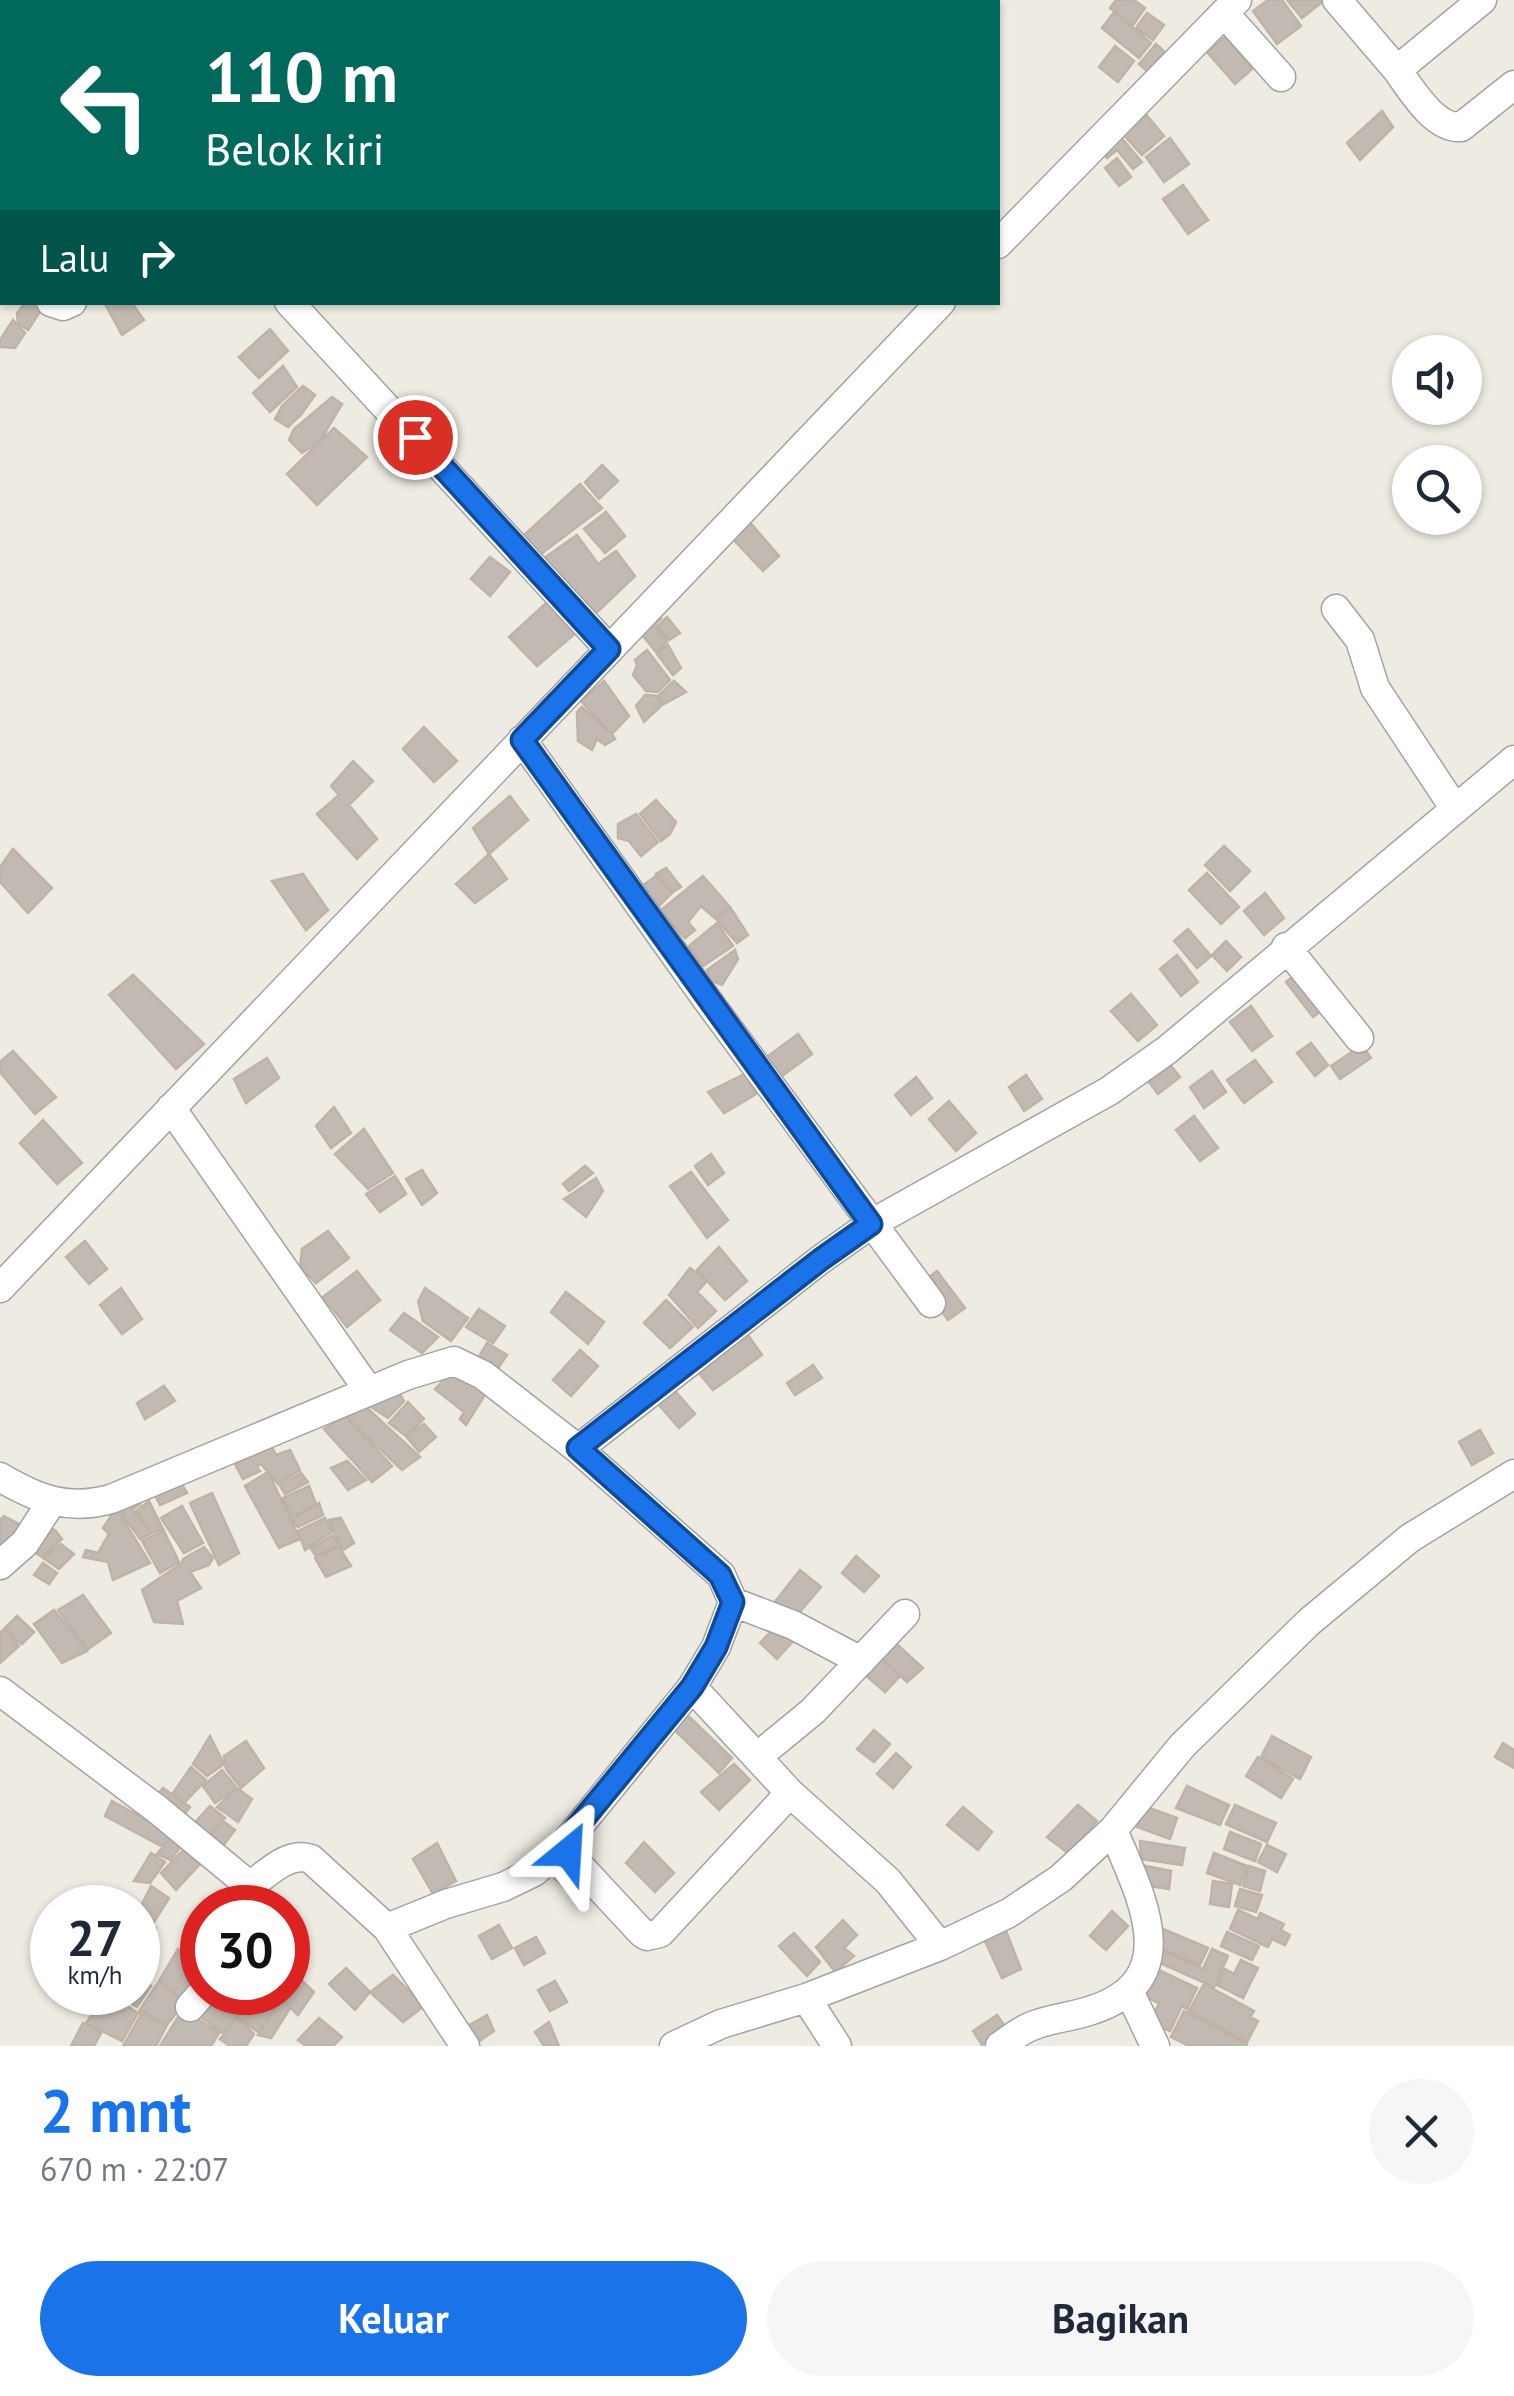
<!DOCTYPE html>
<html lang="id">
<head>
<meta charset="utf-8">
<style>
  body { margin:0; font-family:"PT Sans",sans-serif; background:#f6f6f7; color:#1f2937; height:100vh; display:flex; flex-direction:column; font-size:38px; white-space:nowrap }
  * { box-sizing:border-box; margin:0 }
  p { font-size:32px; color:#747a83 }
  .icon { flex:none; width:55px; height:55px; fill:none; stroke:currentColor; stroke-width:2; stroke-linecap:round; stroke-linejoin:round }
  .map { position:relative; height:2046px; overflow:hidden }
  .sheet { display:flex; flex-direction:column; background:#fff; flex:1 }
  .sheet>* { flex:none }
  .top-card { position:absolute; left:0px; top:0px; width:1000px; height:305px; box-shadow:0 2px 8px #0004; background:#00695c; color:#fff; overflow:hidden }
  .tools { position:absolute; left:1392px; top:335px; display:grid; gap:20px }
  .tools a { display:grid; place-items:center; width:90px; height:90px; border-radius:50%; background:#fff; box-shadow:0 2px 8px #0004; font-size:50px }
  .speed { position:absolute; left:30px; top:1885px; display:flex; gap:20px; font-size:50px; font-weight:700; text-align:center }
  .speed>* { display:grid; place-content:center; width:130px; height:130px; border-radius:50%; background:#fff; box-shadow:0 2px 8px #0004; line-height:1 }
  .speed small { font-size:25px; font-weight:400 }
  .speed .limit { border:15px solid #d22; background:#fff; color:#111 }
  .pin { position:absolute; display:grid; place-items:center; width:85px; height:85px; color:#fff; margin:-42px; border:5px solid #fff; border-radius:50%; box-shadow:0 2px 10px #0007 }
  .me { position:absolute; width:110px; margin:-55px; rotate:27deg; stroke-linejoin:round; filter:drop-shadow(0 0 8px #0008) }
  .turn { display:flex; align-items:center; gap:35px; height:210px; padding:0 40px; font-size:45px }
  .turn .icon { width:130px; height:130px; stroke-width:2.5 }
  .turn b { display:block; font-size:70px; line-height:85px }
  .then { display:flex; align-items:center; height:95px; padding:0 40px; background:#0003; gap:20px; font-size:38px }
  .round { display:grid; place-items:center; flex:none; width:105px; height:105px; border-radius:52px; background:#f6f6f7 }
  .headline { display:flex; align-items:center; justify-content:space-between; height:170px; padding:0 40px }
  h1 { font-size:60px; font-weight:600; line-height:75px; color:#1a73e8 }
  .primary-button { display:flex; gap:20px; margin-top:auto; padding:20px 40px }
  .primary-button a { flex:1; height:115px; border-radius:60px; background:#1a73e8; color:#fff; font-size:40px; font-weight:600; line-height:115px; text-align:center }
  .primary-button a+a { background:#f6f6f7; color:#1f2937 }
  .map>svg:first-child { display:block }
</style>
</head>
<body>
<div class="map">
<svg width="1514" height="2046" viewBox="0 0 1514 2046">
  <rect width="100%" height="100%" fill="#edebe2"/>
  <path fill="#c2bab2" stroke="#beb3a5" stroke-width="2.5" d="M 1116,0 L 1134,0 L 1145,8 L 1133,25 L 1110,8 Z
    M 1268,0 L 1282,0 L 1301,26 L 1277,44 L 1253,11 Z
    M 1287,0 L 1325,0 L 1302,18 Z
    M 1114,12 L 1151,43 L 1139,58 L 1102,28 Z
    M 1147,13 L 1164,25 L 1153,40 L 1136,28 Z
    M 1225,37 L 1252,69 L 1235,84 L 1207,52 Z
    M 1156,44 L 1165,52 L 1147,71 L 1139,64 Z
    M 1115,46 L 1134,61 L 1118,82 L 1099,67 Z
    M 1382,111 L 1393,127 L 1360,160 L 1347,143 Z
    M 1144,112 L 1164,136 L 1142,155 L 1121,132 Z
    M 1119,135 L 1142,162 L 1133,169 L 1117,150 L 1107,158 L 1100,151 Z
    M 1170,138 L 1189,164 L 1164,182 L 1146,157 Z
    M 1117,158 L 1131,177 L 1119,186 L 1105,168 Z
    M 1183,185 L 1208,220 L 1188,234 L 1163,199 Z
    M 26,302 L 34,302 L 41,310 L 28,330 L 18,323 L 17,313 Z
    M 104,302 L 131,302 L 144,320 L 122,335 Z
    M 13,320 L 25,333 L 15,348 L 0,347 L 0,340 Z
    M 270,329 L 288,351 L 259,378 L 239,357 Z
    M 283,366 L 297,387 L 270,412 L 253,393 Z
    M 303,386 L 315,395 L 301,415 L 288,427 L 275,419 L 282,406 Z
    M 332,397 L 342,404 L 320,441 L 302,453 L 289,440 L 294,429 Z
    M 334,428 L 367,457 L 317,505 L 287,474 Z
    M 602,465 L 618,481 L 599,499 L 585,482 Z
    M 580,484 L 602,508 L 541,554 L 522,537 Z
    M 606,512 L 625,536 L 605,553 L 584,529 Z
    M 747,519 L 779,556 L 763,571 L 730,536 Z
    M 577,535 L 598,564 L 616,551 L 635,576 L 594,615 L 540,561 Z
    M 490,557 L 510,572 L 490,596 L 471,579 Z
    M 557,593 L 577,632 L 537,666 L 509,637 Z
    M 656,614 L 661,618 L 654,625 L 667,642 L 656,652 L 643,636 Z
    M 667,617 L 680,633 L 669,640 L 657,626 Z
    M 668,645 L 681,668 L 673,675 L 657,654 Z
    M 647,650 L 670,680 L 658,692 L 646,691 L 633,675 L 637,665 L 635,660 Z
    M 604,681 L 629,716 L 612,734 L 581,701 Z
    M 674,681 L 686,692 L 662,705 L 658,696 Z
    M 645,695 L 658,696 L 662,705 L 644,722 L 636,706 Z
    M 582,707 L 612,734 L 615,739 L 605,745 L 597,739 L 592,750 L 578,741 L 577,712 Z
    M 424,727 L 457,761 L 434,782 L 403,749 Z
    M 353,761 L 373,781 L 349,805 L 377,839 L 357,859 L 317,814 L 339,795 L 331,786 Z
    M 510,796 L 528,820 L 489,854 L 473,828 Z
    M 656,800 L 676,822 L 670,834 L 661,841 L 640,814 Z
    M 636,814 L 658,842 L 641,856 L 629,841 L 618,838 L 618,824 Z
    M 1224,846 L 1250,871 L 1230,891 L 1205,865 Z
    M 13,849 L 52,888 L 28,913 L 0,882 L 0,867 Z
    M 489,854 L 507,879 L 475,903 L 456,884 Z
    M 666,868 L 681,887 L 673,892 L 656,874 Z
    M 1207,873 L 1239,907 L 1221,924 L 1189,890 Z
    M 303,874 L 328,910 L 306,930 L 272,881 Z
    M 656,876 L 672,893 L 659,906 L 641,887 Z
    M 703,876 L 730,907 L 716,919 L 701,906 L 688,922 L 695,930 L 685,938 L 660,911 Z
    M 1265,893 L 1284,918 L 1264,935 L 1244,911 Z
    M 730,907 L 748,935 L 737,943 L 717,920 Z
    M 717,923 L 733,946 L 703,966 L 689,946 Z
    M 1188,929 L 1211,956 L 1197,968 L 1174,941 Z
    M 1226,941 L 1241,957 L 1227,971 L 1212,955 Z
    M 735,950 L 738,959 L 722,985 L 710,980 L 707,970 Z
    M 1177,955 L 1198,982 L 1181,996 L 1160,969 Z
    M 1301,970 L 1328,1006 L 1313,1017 L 1286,982 Z
    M 133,975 L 204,1044 L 176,1069 L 109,995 Z
    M 1131,994 L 1157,1025 L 1138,1041 L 1111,1011 Z
    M 1251,1006 L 1272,1036 L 1252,1051 L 1230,1022 Z
    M 798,1034 L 812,1054 L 778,1079 L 764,1059 Z
    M 1311,1043 L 1328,1065 L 1315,1076 L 1297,1053 Z
    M 1362,1045 L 1371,1058 L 1340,1079 L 1331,1066 Z
    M 13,1051 L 56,1097 L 35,1114 L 0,1072 L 0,1062 Z
    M 1164,1057 L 1180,1077 L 1158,1094 L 1142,1073 Z
    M 267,1058 L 279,1078 L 246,1103 L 234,1079 Z
    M 1255,1060 L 1272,1082 L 1244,1103 L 1227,1080 Z
    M 1212,1071 L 1226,1092 L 1204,1108 L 1190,1087 Z
    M 745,1074 L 756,1094 L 724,1113 L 708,1092 Z
    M 1026,1075 L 1042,1099 L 1024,1111 L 1009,1087 Z
    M 916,1077 L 932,1098 L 911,1115 L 895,1095 Z
    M 949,1101 L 976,1133 L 956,1151 L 929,1119 Z
    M 334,1107 L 351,1133 L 331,1148 L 316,1126 Z
    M 1194,1116 L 1218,1148 L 1200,1161 L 1176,1130 Z
    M 43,1120 L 82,1163 L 57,1184 L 20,1143 Z
    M 364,1129 L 393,1173 L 368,1189 L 335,1154 Z
    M 711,1154 L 724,1173 L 708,1185 L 695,1166 Z
    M 585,1166 L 593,1173 L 569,1191 L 563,1184 Z
    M 422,1170 L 437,1193 L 422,1205 L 406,1179 Z
    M 691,1172 L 728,1220 L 707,1238 L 670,1186 Z
    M 395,1176 L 406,1194 L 380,1212 L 366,1194 Z
    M 596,1178 L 603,1191 L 586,1217 L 564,1199 Z
    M 328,1231 L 349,1258 L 316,1283 L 300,1267 L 302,1249 Z
    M 85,1241 L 107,1269 L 89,1284 L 66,1257 Z
    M 719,1247 L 747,1281 L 725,1300 L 697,1270 Z
    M 690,1268 L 707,1281 L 697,1292 L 716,1311 L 698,1328 L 669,1295 Z
    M 357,1271 L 380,1300 L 347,1327 L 323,1297 Z
    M 937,1271 L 965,1308 L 948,1320 L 921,1283 Z
    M 121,1288 L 142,1319 L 122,1334 L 100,1305 Z
    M 425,1288 L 468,1318 L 451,1341 L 423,1321 L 418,1302 Z
    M 566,1292 L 604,1322 L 588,1344 L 551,1312 Z
    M 666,1300 L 693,1327 L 670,1348 L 644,1323 Z
    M 479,1309 L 505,1326 L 493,1343 L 466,1327 Z
    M 404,1313 L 438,1337 L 422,1353 L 390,1330 Z
    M 743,1328 L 762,1355 L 713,1390 L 693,1366 Z
    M 487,1343 L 507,1355 L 493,1376 L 477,1360 Z
    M 580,1350 L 598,1366 L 571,1396 L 553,1380 Z
    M 813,1365 L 822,1378 L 795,1395 L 787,1383 Z
    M 456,1367 L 490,1387 L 466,1425 L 460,1419 L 464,1412 L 435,1389 Z
    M 669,1384 L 695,1414 L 679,1428 L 653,1398 Z
    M 164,1386 L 175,1401 L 145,1419 L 137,1403 Z
    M 397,1389 L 404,1401 L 388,1418 L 371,1407 Z
    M 408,1402 L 424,1419 L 406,1436 L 389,1423 Z
    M 366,1407 L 420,1457 L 402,1470 L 345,1416 Z
    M 345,1416 L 392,1466 L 372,1482 L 324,1429 Z
    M 424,1424 L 436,1437 L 419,1452 L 406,1436 Z
    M 1480,1430 L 1493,1453 L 1472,1465 L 1459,1442 Z
    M 268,1439 L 276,1455 L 290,1450 L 300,1470 L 278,1484 L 261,1464 L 256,1466 L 260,1471 L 243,1479 L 235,1464 L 249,1458 L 245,1446 Z
    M 347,1461 L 366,1480 L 348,1490 L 331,1468 Z
    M 268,1472 L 300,1539 L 279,1548 L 245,1486 Z
    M 301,1473 L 308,1482 L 285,1494 L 280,1486 Z
    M 179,1479 L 187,1493 L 160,1505 L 153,1491 Z
    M 309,1486 L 316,1504 L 292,1517 L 283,1498 Z
    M 212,1493 L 239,1553 L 219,1565 L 190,1503 Z
    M 131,1496 L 140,1504 L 132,1510 L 152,1533 L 140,1539 L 116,1506 Z
    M 149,1501 L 163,1529 L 152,1533 L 136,1511 Z
    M 319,1503 L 323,1515 L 298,1527 L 292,1519 Z
    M 182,1506 L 203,1543 L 184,1553 L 161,1518 Z
    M 116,1508 L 150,1563 L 113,1580 L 108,1562 L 83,1557 L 86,1550 L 98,1553 L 109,1534 L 103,1528 Z
    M 4,1516 L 28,1529 L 0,1547 L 0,1520 Z
    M 325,1518 L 332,1532 L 305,1550 L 298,1531 Z
    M 341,1518 L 354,1543 L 343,1550 L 329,1520 Z
    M 40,1524 L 55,1530 L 62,1539 L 42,1557 L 26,1546 Z
    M 164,1531 L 179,1562 L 160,1573 L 142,1541 Z
    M 333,1535 L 338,1545 L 316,1556 L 311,1549 Z
    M 61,1544 L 74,1554 L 59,1569 L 43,1558 Z
    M 204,1547 L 213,1558 L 209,1565 L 190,1572 L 201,1588 L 177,1601 L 183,1624 L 154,1622 L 142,1590 L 182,1563 L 183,1559 Z
    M 339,1547 L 351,1566 L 326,1577 L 315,1558 Z
    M 856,1556 L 879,1576 L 864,1592 L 842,1573 Z
    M 43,1563 L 57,1573 L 49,1584 L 34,1575 Z
    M 800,1570 L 821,1587 L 794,1619 L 770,1608 Z
    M 83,1595 L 111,1633 L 88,1649 L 58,1610 Z
    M 54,1610 L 87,1651 L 62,1663 L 34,1624 Z
    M 17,1616 L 34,1632 L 22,1644 L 4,1629 Z
    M 777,1625 L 796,1638 L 777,1659 L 760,1643 Z
    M 4,1629 L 19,1646 L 0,1663 L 0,1633 Z
    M 890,1638 L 923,1668 L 907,1682 L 876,1653 Z
    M 879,1657 L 900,1676 L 885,1692 L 863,1673 Z
    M 677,1705 L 732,1758 L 719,1773 L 664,1720 Z
    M 874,1730 L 890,1744 L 874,1762 L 857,1749 Z
    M 210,1736 L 224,1764 L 207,1776 L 193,1764 Z
    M 1272,1736 L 1311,1757 L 1300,1779 L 1261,1757 Z
    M 246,1741 L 264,1768 L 241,1788 L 226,1769 L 224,1756 Z
    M 1503,1743 L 1514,1750 L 1514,1768 L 1495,1757 Z
    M 896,1753 L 911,1767 L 893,1788 L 877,1774 Z
    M 1258,1757 L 1293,1779 L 1281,1798 L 1246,1776 Z
    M 734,1764 L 750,1780 L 719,1810 L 701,1792 Z
    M 191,1767 L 206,1780 L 184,1803 L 173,1793 Z
    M 222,1770 L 237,1788 L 215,1803 L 203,1786 Z
    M 1187,1786 L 1229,1805 L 1220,1825 L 1176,1808 Z
    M 163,1788 L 190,1807 L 179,1821 L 154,1800 Z
    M 237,1788 L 252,1799 L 238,1822 L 217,1807 Z
    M 112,1801 L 169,1832 L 163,1847 L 105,1816 Z
    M 1078,1805 L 1097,1821 L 1068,1853 L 1047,1837 Z
    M 1235,1805 L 1276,1823 L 1267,1842 L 1226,1824 Z
    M 210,1806 L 225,1818 L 206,1840 L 191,1827 Z
    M 1144,1806 L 1177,1818 L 1170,1839 L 1137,1827 Z
    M 963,1807 L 992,1832 L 978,1850 L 947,1825 Z
    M 223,1821 L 235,1830 L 219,1851 L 206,1842 Z
    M 1230,1832 L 1261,1844 L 1255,1861 L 1224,1849 Z
    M 173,1835 L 184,1843 L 170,1860 L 157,1854 Z
    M 1140,1841 L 1185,1848 L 1182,1865 L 1141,1859 Z
    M 644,1842 L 674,1873 L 655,1892 L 626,1863 Z
    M 437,1843 L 456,1881 L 433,1894 L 413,1859 Z
    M 1267,1845 L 1286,1854 L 1277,1872 L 1258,1862 Z
    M 186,1847 L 201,1863 L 176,1890 L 161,1873 Z
    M 568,1852 L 592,1879 L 573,1897 L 548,1871 Z
    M 151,1853 L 165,1862 L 150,1883 L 134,1881 Z
    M 1214,1853 L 1247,1866 L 1240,1885 L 1207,1873 Z
    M 1141,1865 L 1171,1871 L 1169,1889 L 1143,1885 Z
    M 1249,1866 L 1265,1871 L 1260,1891 L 1243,1886 Z
    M 1213,1881 L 1232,1884 L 1229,1907 L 1210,1904 Z
    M 151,1886 L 169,1898 L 154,1922 L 138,1912 Z
    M 1240,1889 L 1262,1895 L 1256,1912 L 1235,1906 Z
    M 1238,1910 L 1258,1919 L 1260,1913 L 1284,1924 L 1281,1930 L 1290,1935 L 1285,1945 L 1272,1939 L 1268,1947 L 1230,1929 Z
    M 1112,1911 L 1128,1926 L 1106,1950 L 1090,1936 Z
    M 138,1918 L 156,1928 L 138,1964 Z
    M 843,1920 L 857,1935 L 844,1948 L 854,1956 L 835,1972 L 816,1947 Z
    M 499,1925 L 512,1948 L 492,1959 L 479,1936 Z
    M 193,1927 L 202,1934 L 202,1963 L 182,1948 Z
    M 1163,1929 L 1208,1948 L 1200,1965 L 1156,1946 Z
    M 1006,1931 L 1021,1969 L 1002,1978 L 984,1939 Z
    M 1227,1932 L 1259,1946 L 1252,1960 L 1221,1946 Z
    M 794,1933 L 820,1962 L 807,1976 L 779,1946 Z
    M 536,1937 L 545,1953 L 524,1965 L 515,1948 Z
    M 178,1949 L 202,1968 L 202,1977 L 185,2001 L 159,1981 Z
    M 1212,1949 L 1228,1956 L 1214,1987 L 1158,1962 L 1163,1951 L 1203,1969 Z
    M 1241,1960 L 1258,1968 L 1243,1998 L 1217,1985 L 1225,1969 L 1234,1974 Z
    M 1148,1965 L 1197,1988 L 1187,2009 L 1182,2006 L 1170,2031 L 1150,2022 L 1159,2003 L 1136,1992 Z
    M 288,1968 L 314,1992 L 298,2015 L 274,1992 L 288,1992 Z
    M 346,1968 L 370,1992 L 355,2010 L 329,1984 Z
    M 393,1975 L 424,2006 L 403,2022 L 370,1992 Z
    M 202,1977 L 202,1992 L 255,1992 L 224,2034 L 183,2004 Z
    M 138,1978 L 151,1986 L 137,2007 L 114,1992 L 138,1992 Z
    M 159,1981 L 185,2001 L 167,2025 L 138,2013 Z
    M 555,1981 L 567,2002 L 550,2011 L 538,1990 Z
    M 1204,1984 L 1254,2011 L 1250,2017 L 1258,2021 L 1247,2042 L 1189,2011 Z
    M 255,1992 L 263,1992 L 278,2005 L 258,2032 L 237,2017 Z
    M 106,1993 L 138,2013 L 122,2041 L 86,2023 Z
    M 279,2001 L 291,2007 L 271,2038 L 258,2035 Z
    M 183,2009 L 219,2033 L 211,2046 L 160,2046 Z
    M 143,2011 L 167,2025 L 156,2046 L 123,2046 Z
    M 1184,2011 L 1247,2044 L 1246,2046 L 1189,2046 L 1171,2037 Z
    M 487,2015 L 494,2031 L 472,2046 L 461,2030 Z
    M 997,2015 L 1006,2028 L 982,2045 L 973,2031 Z
    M 237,2017 L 254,2034 L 246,2046 L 230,2046 L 220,2039 Z
    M 319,2018 L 342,2037 L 333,2046 L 306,2046 L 298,2040 Z
    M 549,2022 L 559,2046 L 544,2046 L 535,2032 Z
    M 83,2023 L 101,2033 L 94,2046 L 71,2046 Z"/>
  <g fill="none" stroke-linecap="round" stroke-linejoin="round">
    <defs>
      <path id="minor" d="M 431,0 L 432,2
        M 1337,0 L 1397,70 L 1482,0
        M 158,2 L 161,0
        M 1224,13 L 1281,77
        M 1397,70 C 1411,89 1434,129 1461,127 L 1514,85
        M 0,119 L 2,122
        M 998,244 L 1237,0
        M 0,245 L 2,248
        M 51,302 L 63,306 L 72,302
        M 289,302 L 609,649
        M 1336,609 L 1360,640 L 1375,688 L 1455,809
        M 522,740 L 705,997 L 931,1303
        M 1286,947 L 1359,1038
        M 171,1108 L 369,1391
        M 0,1288 L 941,302
        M 0,1477 C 37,1499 68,1511 111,1499 L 408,1375 L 454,1361 L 483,1375 L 578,1449 L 820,1260 L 871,1224 L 1109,1091 L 1167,1050 L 1514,760
        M 0,1565 L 25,1543 L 52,1501
        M 733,1602 L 793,1625 L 861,1661
        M 692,1687 L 790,1793 L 888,1881 L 940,1946
        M 0,1691 L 158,1810 L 250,1886 C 268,1873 288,1851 311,1859 L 387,1928 L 465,2046
        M 757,1757 L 813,1711 L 905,1614
        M 562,1847 L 642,1933 L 647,1936 L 660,1933 L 790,1793
        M 387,1928 L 446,1904 L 503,1887 L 534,1872 L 562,1847 L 692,1687 L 716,1647 L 733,1602 L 721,1575 L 578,1449
        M 1130,1993 L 1155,2046
        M 806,1998 L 837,2046
        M 190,2007 L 203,1992
        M 674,2046 L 721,2024 L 806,1998 L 940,1946 L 1009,1913 L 1061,1878 L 1113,1830 L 1182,1746 L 1309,1622 L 1410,1538 L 1514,1474
        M 1000,2046 C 1010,2039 1021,2030 1032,2026 C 1051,2018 1073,2017 1092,2010 C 1187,1979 1140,1895 1113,1830"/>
    </defs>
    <use href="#minor" stroke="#a3a3a3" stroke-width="31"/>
    <use href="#minor" stroke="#fff" stroke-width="28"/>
  </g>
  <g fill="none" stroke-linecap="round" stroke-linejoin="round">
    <defs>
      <path id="route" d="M 415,437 L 609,649 L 522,740 L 871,1224 L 820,1260 L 578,1448 L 720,1575 L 733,1602 L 716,1647 L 692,1687 L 576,1828 L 562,1847 L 568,1852"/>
    </defs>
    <use href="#route" stroke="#114b97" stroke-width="25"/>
    <use href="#route" stroke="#1a73e8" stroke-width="18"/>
  </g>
</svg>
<div class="tools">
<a><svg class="icon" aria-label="sound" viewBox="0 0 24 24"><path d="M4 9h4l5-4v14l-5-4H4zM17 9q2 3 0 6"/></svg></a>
<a><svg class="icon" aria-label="search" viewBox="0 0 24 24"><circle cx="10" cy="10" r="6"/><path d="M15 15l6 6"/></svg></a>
</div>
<div class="speed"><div>27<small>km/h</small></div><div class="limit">30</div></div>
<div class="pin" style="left:415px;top:437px;background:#d93025"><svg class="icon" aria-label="arrive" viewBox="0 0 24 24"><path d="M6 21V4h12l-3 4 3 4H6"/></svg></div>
<svg class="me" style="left:568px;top:1852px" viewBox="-20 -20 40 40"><path d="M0-17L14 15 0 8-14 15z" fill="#1a73e8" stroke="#fff" stroke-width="4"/></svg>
<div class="top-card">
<div class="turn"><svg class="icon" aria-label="left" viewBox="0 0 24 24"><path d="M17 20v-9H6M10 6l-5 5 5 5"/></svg><div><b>110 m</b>Belok kiri</div></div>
<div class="then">Lalu<svg class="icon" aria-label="right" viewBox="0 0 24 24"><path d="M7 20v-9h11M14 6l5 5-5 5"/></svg></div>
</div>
</div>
<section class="sheet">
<div class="headline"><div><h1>2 mnt</h1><p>670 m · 22:07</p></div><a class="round"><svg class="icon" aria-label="close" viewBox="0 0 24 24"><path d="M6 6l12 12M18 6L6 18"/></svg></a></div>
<div class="primary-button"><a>Keluar</a><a>Bagikan</a></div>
</section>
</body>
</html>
